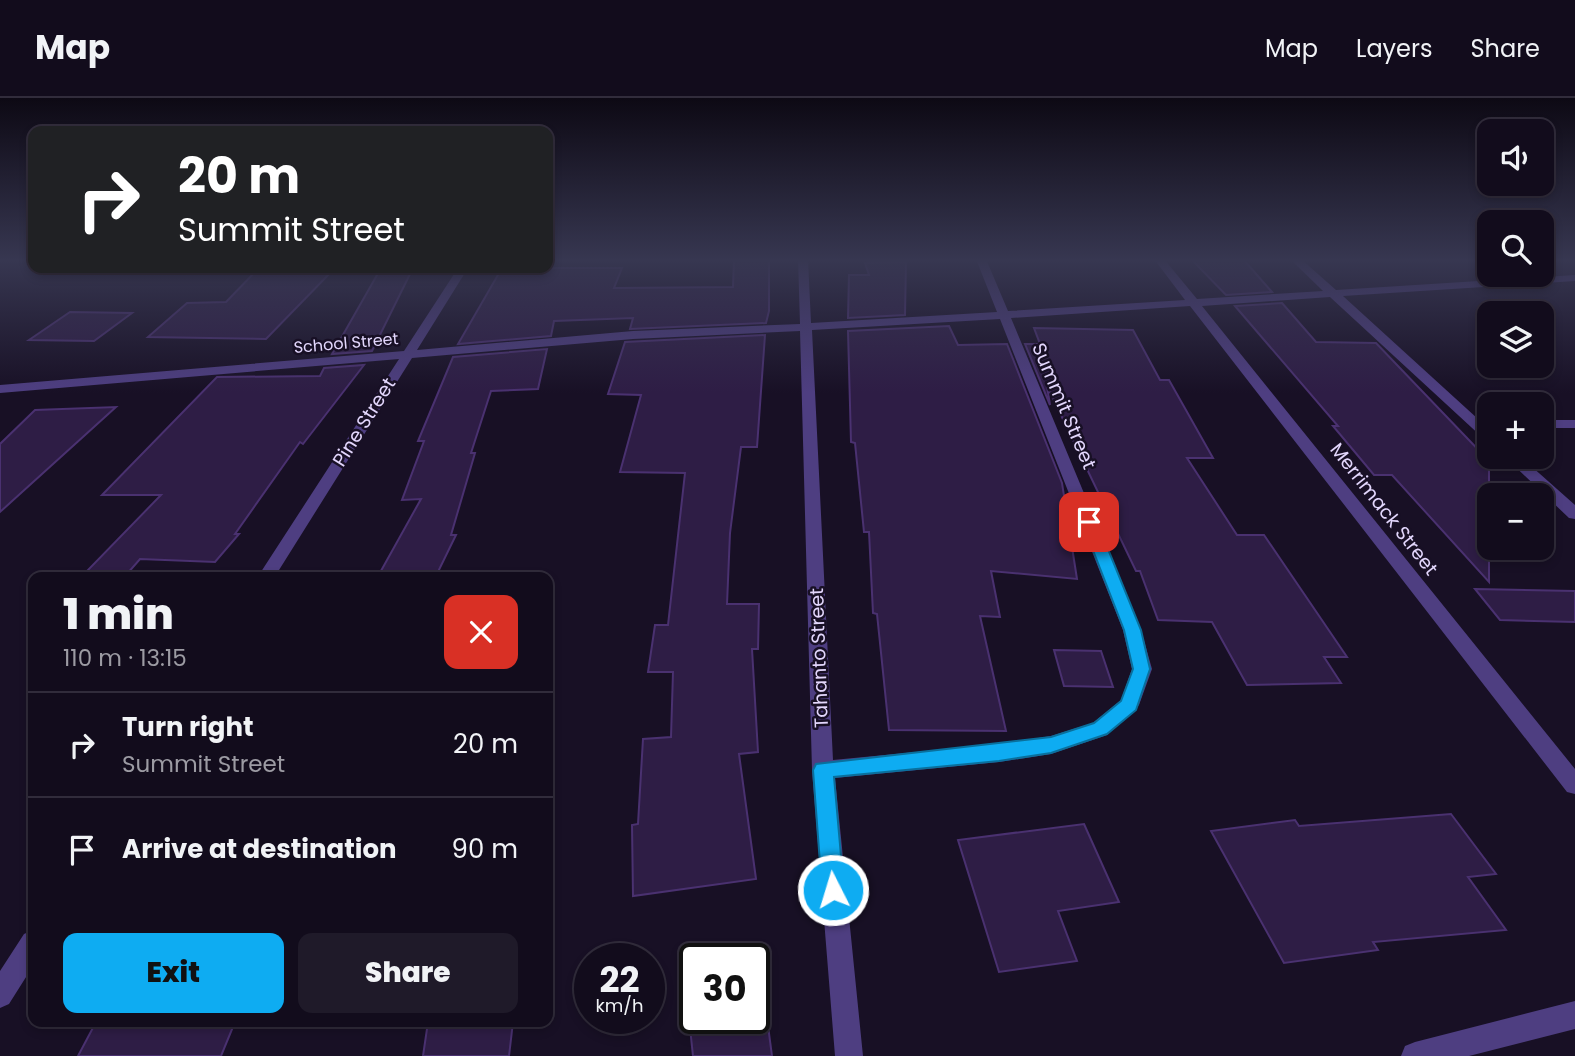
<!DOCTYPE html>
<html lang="en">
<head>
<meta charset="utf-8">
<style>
  body { margin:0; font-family:Poppins,sans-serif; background:#1f1a29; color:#f1f3f6; height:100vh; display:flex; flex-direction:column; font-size:26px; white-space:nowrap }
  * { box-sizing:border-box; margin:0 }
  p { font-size:23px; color:#9c9ba3 }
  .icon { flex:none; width:38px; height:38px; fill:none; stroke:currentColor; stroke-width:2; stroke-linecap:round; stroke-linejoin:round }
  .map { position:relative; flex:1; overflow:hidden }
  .details { position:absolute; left:28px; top:474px; width:525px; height:455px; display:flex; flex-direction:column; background:#120c1c; border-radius:14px; box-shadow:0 4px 10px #0003,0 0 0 2px #312c3b }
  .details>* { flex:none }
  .hud { position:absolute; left:28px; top:28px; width:525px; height:147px; border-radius:14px; box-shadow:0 4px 10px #0003,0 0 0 2px #312c3b; background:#202124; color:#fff; overflow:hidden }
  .fabs { position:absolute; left:1477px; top:21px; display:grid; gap:14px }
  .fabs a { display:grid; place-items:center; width:77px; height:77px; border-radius:14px; background:#120c1c; box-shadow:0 4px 10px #0003,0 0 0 2px #312c3b; font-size:35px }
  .speed { position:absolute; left:574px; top:845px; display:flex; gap:14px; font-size:35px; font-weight:700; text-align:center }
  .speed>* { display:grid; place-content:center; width:91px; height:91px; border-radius:50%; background:#120c1c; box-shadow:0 4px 10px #0003,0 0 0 2px #312c3b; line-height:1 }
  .speed small { font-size:18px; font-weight:400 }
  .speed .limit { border:4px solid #111; border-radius:10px; background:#fff; color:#111 }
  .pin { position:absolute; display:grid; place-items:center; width:60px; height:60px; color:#fff; margin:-30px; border-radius:14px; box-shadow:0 4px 10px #0006 }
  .me { position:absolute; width:77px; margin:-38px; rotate:355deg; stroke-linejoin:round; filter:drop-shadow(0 0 5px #0008) }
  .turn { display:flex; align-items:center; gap:24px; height:147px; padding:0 35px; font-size:32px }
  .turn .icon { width:91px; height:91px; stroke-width:2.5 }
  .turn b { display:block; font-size:49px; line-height:60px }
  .round { display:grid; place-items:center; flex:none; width:74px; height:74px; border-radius:14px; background:#1f1a29 }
  .summary { display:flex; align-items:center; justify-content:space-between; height:119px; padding:0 35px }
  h1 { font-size:42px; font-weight:800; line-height:52px }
  .action { display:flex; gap:14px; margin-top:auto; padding:14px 35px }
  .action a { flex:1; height:80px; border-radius:14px; background:#0eacf2; color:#111; font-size:28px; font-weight:800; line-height:80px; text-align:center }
  .action a+a { background:#1f1a29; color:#f1f3f6 }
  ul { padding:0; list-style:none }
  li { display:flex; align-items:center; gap:21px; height:105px; padding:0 35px; border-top:2px solid #312c3b }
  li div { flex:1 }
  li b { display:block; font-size:26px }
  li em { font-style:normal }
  header { display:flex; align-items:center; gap:42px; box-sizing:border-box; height:98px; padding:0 35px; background:#120c1c; border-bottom:2px solid #312c3b }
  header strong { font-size:33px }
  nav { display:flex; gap:38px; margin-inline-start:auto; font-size:24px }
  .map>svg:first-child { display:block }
</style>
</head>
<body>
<header>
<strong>Map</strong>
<nav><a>Map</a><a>Layers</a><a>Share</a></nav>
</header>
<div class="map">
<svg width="1575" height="958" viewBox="0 0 1575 958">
  <rect width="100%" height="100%" fill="#181025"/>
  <path fill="#2e1d45" stroke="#4a3170" stroke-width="2" d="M 734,161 L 769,161 L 769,213 L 766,225 L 630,231 L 633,220 L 554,223 L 551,238 L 458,246 L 502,170 L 622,170 L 614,190 L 733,189 Z
    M 1191,161 L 1243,161 L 1272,194 L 1226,197 Z
    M 906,164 L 905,217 L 848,220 L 849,177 L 869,177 L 865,165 Z
    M 381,170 L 413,170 L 372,253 L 332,256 Z
    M 333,172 L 266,241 L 148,239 L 187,205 L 226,204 L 256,173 Z
    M 1282,205 L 1316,244 L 1376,245 L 1489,363 L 1489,484 L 1392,377 L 1374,377 L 1333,328 L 1338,328 L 1235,208 Z
    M 70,214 L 132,215 L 94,243 L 29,242 Z
    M 949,228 L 958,247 L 1007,246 L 1062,385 L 1077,481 L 991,473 L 1000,519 L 980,518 L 1006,633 L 889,632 L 877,516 L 873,515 L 869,434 L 864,434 L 855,345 L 851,344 L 848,233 Z
    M 1034,230 L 1133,232 L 1160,282 L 1169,282 L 1213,360 L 1187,360 L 1237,437 L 1264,437 L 1347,559 L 1324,559 L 1341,585 L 1247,587 L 1212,524 L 1158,522 L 1140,473 L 1136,473 L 1047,288 L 1050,307 L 1025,246 L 1040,246 Z
    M 765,237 L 757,349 L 741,349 L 730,435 L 727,506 L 759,506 L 758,551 L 752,551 L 758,654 L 739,656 L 756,781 L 633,798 L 632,727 L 638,726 L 643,641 L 671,639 L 673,574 L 648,574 L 655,527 L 668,527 L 685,375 L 620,374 L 641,297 L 608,296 L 625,244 Z
    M 547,251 L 538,291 L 491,293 L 471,355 L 475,355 L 451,437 L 456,437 L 435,480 L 377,480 L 421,401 L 402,402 L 424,343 L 418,343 L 453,259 Z
    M 364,267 L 303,346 L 300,344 L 235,436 L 239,436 L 215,464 L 140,461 L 127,476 L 86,474 L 161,397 L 102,397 L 217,279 L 320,278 L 324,270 Z
    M 116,309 L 0,414 L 0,346 L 35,312 Z
    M 1475,491 L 1575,493 L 1575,524 L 1500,522 Z
    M 1054,552 L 1101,553 L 1113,589 L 1064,588 Z
    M 1451,716 L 1496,776 L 1468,779 L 1506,832 L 1373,844 L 1378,852 L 1284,865 L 1211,733 L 1295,722 L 1299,728 Z
    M 1084,726 L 1119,804 L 1058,813 L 1077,863 L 999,874 L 958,742 Z
    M 689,920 L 767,920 L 772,958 L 693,958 Z
    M 96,924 L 235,924 L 221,958 L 78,958 Z
    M 428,924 L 513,924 L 509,958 L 423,958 Z"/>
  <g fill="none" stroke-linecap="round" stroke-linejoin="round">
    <path fill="#4e3e81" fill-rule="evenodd" d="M 798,161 L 808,161 L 811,225 L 997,214 L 976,161 L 986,161 L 1008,213 L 1185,202 L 1154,161 L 1164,161 L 1197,201 L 1323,193 L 1290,161 L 1301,161 L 1336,192 L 1575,177 L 1575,183 L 1343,198 L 1489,331 L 1489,342 L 1484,341 L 1330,199 L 1202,208 L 1575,671 L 1575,696 L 1567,694 L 1190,208 L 1011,220 L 1141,532 L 1152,571 L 1139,607 L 1107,637 L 1051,656 L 999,664 L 835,680 L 863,958 L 835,958 L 812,672 L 800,233 L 633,241 L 412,260 L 274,480 L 257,480 L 399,261 L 0,295 L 0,287 L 404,253 L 458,170 L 468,170 L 417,252 L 633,233 L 800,226 ZM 1000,221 L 1123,532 L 1132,571 L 1121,602 L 1093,625 L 1051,638 L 999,646 L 833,662 L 812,232 Z
      M 1542,322 L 1575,322 L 1575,330 L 1542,330 Z
      M 1505,359 L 1521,359 L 1575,407 L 1575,421 L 1569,420 Z
      M 33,832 L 33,868 L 9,906 L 0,910 L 0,873 L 24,836 Z
      M 1575,903 L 1575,931 L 1469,958 L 1401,958 L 1405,948 L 1415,944 Z"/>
  </g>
  <linearGradient id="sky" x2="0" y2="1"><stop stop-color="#0d0914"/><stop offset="0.55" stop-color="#373751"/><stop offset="1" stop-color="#373751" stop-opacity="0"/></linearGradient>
  <rect width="1575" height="295" fill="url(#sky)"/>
  <path fill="#0eacf2" stroke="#09709d" stroke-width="2" d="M 1089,419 L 1097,424 L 1141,532 L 1150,571 L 1136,612 L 1107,636 L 1051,655 L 999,663 L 834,679 L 844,792 L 841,800 L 833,803 L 826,800 L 822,792 L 813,672 L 816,666 L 1051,639 L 1094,625 L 1121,603 L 1133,571 L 1124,532 L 1082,424 Z"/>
  <g text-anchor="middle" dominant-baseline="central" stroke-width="5" stroke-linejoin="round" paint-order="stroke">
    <g font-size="16" fill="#e3d7fd" stroke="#181025">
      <text transform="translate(346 245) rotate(-5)">School Street</text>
    </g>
    <g font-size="19" fill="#e3d7fd" stroke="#181025">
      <text transform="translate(1064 308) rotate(67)">Summit Street</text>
      <text transform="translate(364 324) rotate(-58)">Pine Street</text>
      <text transform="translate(1384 411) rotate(52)">Merrimack Street</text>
      <text transform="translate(819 560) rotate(-92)">Tahanto Street</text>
    </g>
  </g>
</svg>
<div class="fabs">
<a><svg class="icon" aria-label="sound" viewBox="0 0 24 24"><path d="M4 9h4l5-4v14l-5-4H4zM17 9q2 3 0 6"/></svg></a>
<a><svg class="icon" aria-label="search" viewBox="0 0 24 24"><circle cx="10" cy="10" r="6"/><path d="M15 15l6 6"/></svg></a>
<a><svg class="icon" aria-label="layers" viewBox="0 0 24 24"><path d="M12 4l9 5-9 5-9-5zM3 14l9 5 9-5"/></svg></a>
<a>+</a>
<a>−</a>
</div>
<div class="speed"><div>22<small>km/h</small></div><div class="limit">30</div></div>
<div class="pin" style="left:1089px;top:424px;background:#d93025"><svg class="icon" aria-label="arrive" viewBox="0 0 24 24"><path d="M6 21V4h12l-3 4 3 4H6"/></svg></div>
<svg class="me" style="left:833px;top:792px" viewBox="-20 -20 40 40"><circle r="17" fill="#0eacf2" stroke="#fff" stroke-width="3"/><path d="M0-11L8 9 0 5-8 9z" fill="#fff"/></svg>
<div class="hud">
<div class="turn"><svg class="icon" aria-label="right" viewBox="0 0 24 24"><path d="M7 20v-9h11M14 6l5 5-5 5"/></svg><div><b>20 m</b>Summit Street</div></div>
</div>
<section class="details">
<div class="summary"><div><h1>1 min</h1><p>110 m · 13:15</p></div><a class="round" style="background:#d93025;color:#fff"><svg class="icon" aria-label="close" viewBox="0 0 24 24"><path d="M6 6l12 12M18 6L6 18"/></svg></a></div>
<ul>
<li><svg class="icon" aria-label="right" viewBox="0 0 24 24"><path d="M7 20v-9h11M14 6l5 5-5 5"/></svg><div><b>Turn right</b><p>Summit Street</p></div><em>20 m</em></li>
<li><svg class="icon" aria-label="arrive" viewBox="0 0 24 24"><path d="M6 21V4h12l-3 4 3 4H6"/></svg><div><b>Arrive at destination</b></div><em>90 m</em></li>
</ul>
<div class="action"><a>Exit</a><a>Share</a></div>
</section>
</div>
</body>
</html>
